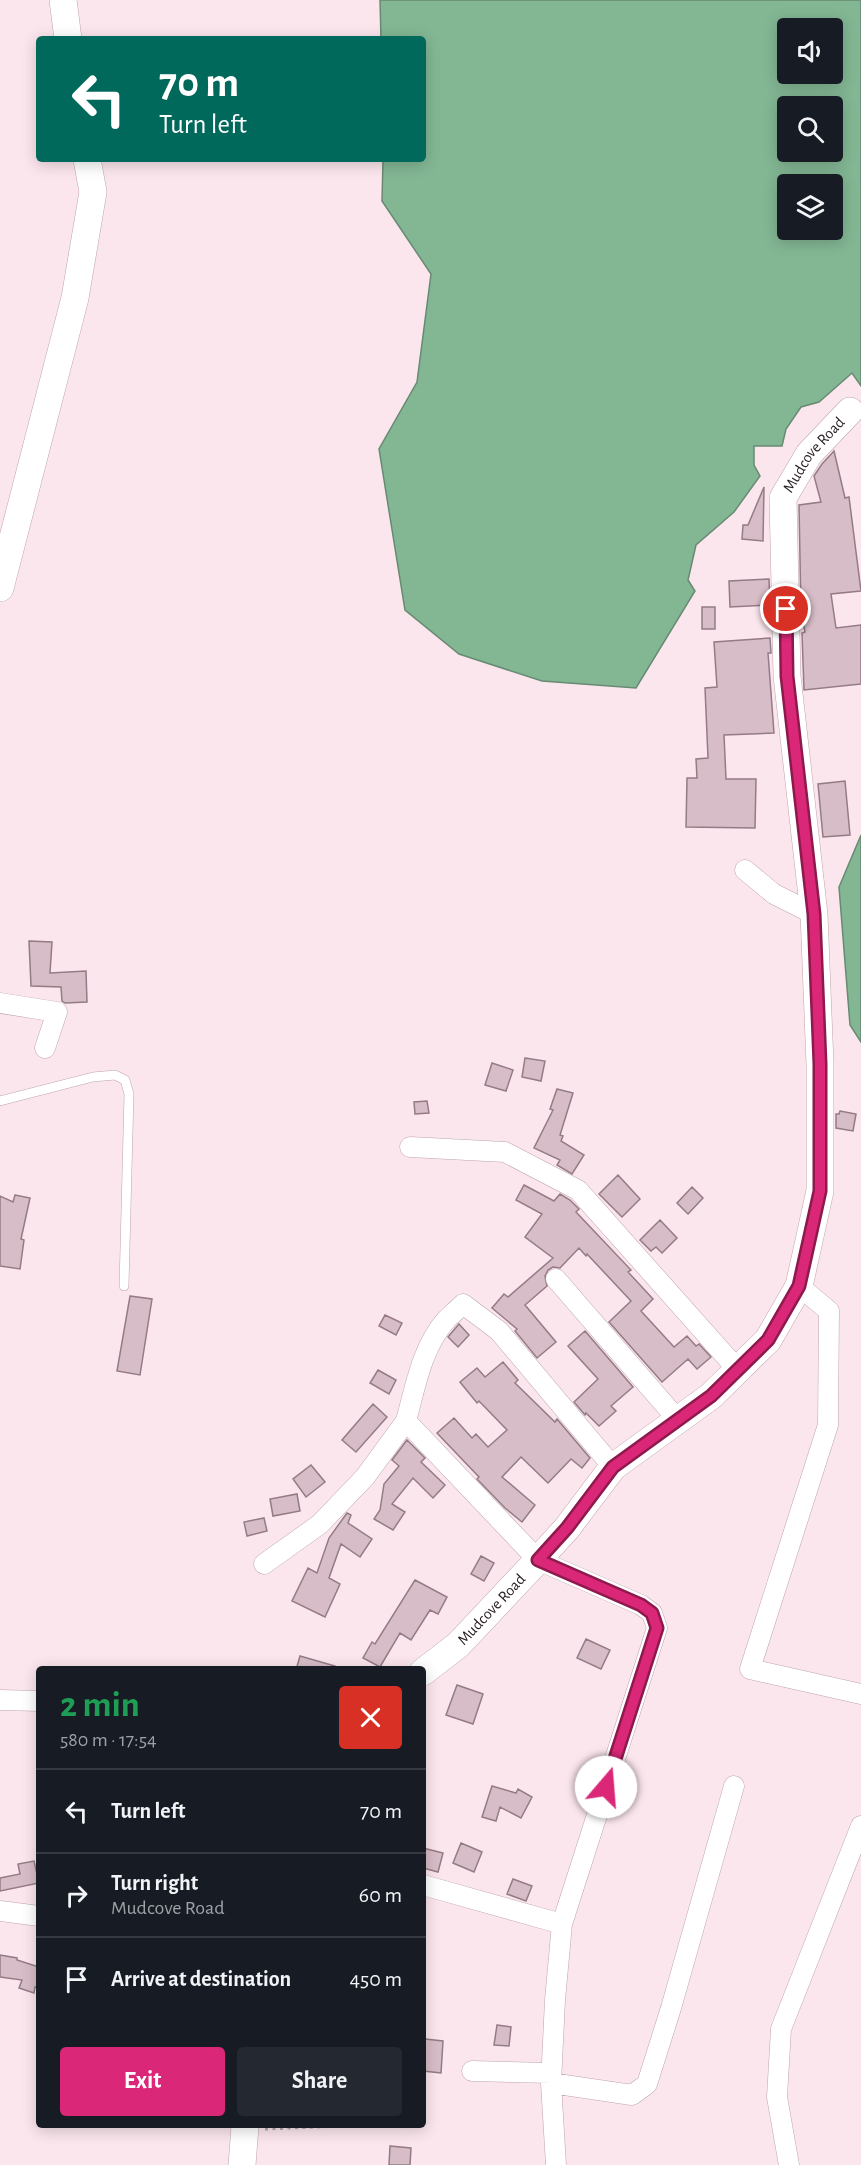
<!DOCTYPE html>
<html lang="en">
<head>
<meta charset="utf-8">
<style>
  body { margin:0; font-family:"Alegreya Sans",sans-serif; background:#242831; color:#f1f3f6; height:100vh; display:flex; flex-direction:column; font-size:22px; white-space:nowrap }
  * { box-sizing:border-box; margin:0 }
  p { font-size:20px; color:#9ea1a6 }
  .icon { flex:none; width:33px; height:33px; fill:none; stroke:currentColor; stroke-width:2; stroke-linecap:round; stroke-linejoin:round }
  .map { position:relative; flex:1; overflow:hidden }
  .drawer { position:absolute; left:36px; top:1666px; width:390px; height:462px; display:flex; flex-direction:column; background:#171b24; border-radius:6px; box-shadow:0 3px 15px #0003 }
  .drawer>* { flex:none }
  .guide { position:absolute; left:36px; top:36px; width:390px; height:126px; border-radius:6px; box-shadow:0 3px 15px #0003; background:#00695c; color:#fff; overflow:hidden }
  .controls { position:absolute; left:777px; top:18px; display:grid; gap:12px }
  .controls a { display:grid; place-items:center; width:66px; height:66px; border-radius:6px; background:#171b24; box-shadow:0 3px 15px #0003; font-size:30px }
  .pin { position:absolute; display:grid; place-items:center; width:51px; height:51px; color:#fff; margin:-26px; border:3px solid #fff; border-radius:50%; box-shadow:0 2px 6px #0007 }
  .me { position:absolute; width:66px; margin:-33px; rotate:18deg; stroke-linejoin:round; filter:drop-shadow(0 0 4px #0008) }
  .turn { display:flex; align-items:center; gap:21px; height:126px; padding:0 24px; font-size:27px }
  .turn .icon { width:78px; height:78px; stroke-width:2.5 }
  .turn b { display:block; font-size:42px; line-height:51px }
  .round { display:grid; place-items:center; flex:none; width:63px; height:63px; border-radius:6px; background:#242831 }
  .overview { display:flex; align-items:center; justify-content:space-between; height:102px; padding:0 24px }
  h1 { font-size:36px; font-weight:600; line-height:45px; color:#1e9e55 }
  .action { display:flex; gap:12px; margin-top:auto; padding:12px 24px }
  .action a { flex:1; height:69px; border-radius:6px; background:#db2777; color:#fff; font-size:24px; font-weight:600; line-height:69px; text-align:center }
  .action a+a { background:#242831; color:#f1f3f6 }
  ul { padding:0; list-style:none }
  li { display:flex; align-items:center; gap:18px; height:84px; padding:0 24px; border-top:2px solid #363941 }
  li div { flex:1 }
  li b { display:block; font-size:22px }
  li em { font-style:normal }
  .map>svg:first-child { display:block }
</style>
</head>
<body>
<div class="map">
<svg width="861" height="2165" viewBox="0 0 861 2165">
  <rect width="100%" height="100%" fill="#fce6ee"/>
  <path fill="#83b794" stroke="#688a72" stroke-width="1.5" fill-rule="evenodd" d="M 380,0 L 861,0 L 861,386 L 852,373 L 819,402 L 801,407 L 786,429 L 782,446 L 754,446 L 754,465 L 760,476 L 734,512 L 696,545 L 688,580 L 695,591 L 636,688 L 542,681 L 459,654 L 405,610 L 379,449 L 417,382 L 431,274 L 382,201 L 383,159 L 423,159 L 423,39 L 381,39 ZM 788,28 L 832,28 L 832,74 L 788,74 ZM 788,106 L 832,106 L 832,152 L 788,152 ZM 788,184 L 832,184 L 832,230 L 788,230 Z
    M 861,835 L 861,1042 L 850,1025 L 839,887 Z"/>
  <path fill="#d7bdc7" stroke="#947b85" stroke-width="1.5" d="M 834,451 L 845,498 L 849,497 L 861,591 L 831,594 L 836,628 L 861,625 L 861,684 L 804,690 L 802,633 L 805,632 L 801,611 L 799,505 L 821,502 L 814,476 L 822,464 Z
    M 764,487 L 763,541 L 742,539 L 743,525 L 748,525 Z
    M 769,579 L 770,605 L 730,607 L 729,581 Z
    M 702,607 L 715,607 L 715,629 L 702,629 Z
    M 770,638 L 771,653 L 768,653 L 774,733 L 724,735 L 726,779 L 756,779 L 755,828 L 686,827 L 687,778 L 697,778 L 696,759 L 708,758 L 705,688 L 717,687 L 714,642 Z
    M 845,781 L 850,835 L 823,837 L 818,784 Z
    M 29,941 L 52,942 L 50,973 L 86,971 L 87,1002 L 65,1003 L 62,1001 L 61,987 L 31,986 Z
    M 525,1058 L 545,1061 L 541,1081 L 522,1077 Z
    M 492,1063 L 513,1070 L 506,1091 L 485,1085 Z
    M 557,1089 L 573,1093 L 560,1135 L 563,1136 L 561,1141 L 584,1155 L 572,1174 L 557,1165 L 560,1160 L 534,1148 L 553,1110 L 550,1109 Z
    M 427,1101 L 429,1113 L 415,1114 L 414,1102 Z
    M 840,1111 L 856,1114 L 853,1131 L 836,1128 L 836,1114 L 839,1114 Z
    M 618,1175 L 640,1199 L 622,1217 L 599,1194 Z
    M 524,1185 L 554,1201 L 560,1194 L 570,1200 L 579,1209 L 576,1212 L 631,1270 L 628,1272 L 653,1299 L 641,1311 L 674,1347 L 687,1336 L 696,1346 L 699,1344 L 711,1357 L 697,1369 L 688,1359 L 662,1382 L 609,1322 L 631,1301 L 587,1254 L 586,1256 L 579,1248 L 560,1268 L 553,1267 L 548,1270 L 545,1276 L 547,1286 L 525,1305 L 556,1342 L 537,1358 L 515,1331 L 517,1329 L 492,1308 L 504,1294 L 508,1297 L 553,1258 L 525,1237 L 542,1214 L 516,1200 Z
    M 692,1187 L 703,1198 L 688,1214 L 677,1203 Z
    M 15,1195 L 30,1198 L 21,1239 L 24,1240 L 20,1269 L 0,1266 L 0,1196 L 13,1202 Z
    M 660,1220 L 677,1238 L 662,1253 L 656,1247 L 651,1251 L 640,1240 Z
    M 130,1296 L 152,1299 L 140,1375 L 117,1371 Z
    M 385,1315 L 402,1323 L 396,1335 L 379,1326 Z
    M 459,1324 L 469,1335 L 458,1347 L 448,1337 Z
    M 585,1331 L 633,1387 L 611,1406 L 616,1411 L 599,1426 L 586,1413 L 585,1415 L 574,1402 L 598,1379 L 568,1346 Z
    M 503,1362 L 518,1380 L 515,1383 L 555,1422 L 557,1419 L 590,1458 L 582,1468 L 571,1459 L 548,1483 L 521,1457 L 502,1477 L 535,1505 L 522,1522 L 505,1508 L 477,1479 L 479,1477 L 437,1433 L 454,1418 L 472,1438 L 476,1434 L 488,1447 L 507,1430 L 479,1401 L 477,1403 L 460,1382 L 477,1368 L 485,1377 Z
    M 378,1370 L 396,1380 L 389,1394 L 370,1383 Z
    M 373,1404 L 387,1417 L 356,1452 L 342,1440 Z
    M 407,1440 L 425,1458 L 421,1462 L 445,1485 L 433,1498 L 413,1478 L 392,1504 L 405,1512 L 393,1530 L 374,1519 L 380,1510 L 384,1484 L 399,1466 L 392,1460 Z
    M 311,1465 L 325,1482 L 306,1497 L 293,1479 Z
    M 297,1494 L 300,1511 L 273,1516 L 270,1499 Z
    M 347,1513 L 351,1515 L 348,1523 L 372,1539 L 360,1557 L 341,1544 L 329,1578 L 340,1584 L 325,1617 L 292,1601 L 308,1568 L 317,1573 L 329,1538 Z
    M 264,1518 L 267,1531 L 247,1536 L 244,1522 Z
    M 481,1556 L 494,1563 L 484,1581 L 471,1574 Z
    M 415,1580 L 447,1597 L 438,1614 L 430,1610 L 411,1640 L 400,1633 L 380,1667 L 363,1658 L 372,1642 L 375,1644 Z
    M 586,1639 L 610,1650 L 601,1669 L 577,1658 Z
    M 300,1656 L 335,1666 L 335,1670 L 296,1670 Z
    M 457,1685 L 483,1694 L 473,1724 L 446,1715 Z
    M 492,1786 L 516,1793 L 518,1789 L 532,1797 L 521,1818 L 500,1807 L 496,1821 L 482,1817 Z
    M 461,1843 L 482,1852 L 474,1872 L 453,1863 Z
    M 423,1848 L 443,1853 L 438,1872 L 423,1868 Z
    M 34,1861 L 39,1883 L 0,1891 L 0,1878 L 20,1874 L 18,1864 Z
    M 513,1879 L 532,1886 L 526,1901 L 507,1894 Z
    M 0,1955 L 17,1958 L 17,1960 L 39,1967 L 39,1988 L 35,1987 L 34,1993 L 19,1988 L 22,1980 L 0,1977 Z
    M 497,2025 L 511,2027 L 509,2046 L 494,2045 Z
    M 425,2039 L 443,2041 L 441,2073 L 423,2071 Z
    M 390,2146 L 411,2148 L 410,2165 L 389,2165 Z"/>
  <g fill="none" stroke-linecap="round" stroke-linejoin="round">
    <defs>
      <path id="lane" d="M 0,1101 L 93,1077 L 115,1075 L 125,1080 L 129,1094 L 124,1286"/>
      <path id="street" d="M 745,870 L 774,894 L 814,914
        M 0,1003 L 57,1012 L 45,1048
        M 410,1147 L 505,1152 L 578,1190 L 738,1370
        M 556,1279 L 678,1420
        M 799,1286 L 829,1311 L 828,1425 L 750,1669 L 861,1694
        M 406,1421 C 415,1388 422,1347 446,1320 C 451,1315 457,1310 463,1304 L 499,1331 L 613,1467
        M 264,1564 L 320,1524 L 365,1477 L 406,1421 L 538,1560 L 641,1605 L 652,1613 L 657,1628 L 562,1924 L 555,2000 L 551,2083 L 556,2165
        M 0,1700 L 39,1701
        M 423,1885 L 562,1924
        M 0,1911 L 39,1916
        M 472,2071 L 551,2073
        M 551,2083 L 632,2095 L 647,2084 L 671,2008 L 734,1786
        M 789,2165 L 777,2097 L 781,2029 L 861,1826"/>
      <g id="secondary">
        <path d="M 63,0 L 68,39"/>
        <path d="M 0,588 L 75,298 L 93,192 L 87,159"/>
        <path id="s1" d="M 423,1672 L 458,1645 L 538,1560 L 567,1528 L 613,1467 L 711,1396 L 768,1340 L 799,1286 L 820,1191 L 820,1064 L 814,914 L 787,676 L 783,498 L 809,454 L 850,411"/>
        <path d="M 242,2165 L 245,2126"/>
      </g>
    </defs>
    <use href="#lane" stroke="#bea4ae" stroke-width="10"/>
    <use href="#street" stroke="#bea4ae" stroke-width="21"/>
    <use href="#secondary" stroke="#bea4ae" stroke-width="28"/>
    <path stroke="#b7a5ac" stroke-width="3" stroke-dasharray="3 4.5" stroke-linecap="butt" d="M 265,2129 L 340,2126"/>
    <use href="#lane" stroke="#fff" stroke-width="9"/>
    <use href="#street" stroke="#fff" stroke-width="20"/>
    <use href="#secondary" stroke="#fff" stroke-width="27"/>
  </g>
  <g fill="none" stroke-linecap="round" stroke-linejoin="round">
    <defs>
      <path id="route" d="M 606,1787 L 657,1628 L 652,1613 L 641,1605 L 538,1560 L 567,1528 L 613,1467 L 711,1396 L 768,1340 L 799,1286 L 820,1191 L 820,1064 L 814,914 L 787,676 L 786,609"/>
    </defs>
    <use href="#route" stroke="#8e194d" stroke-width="15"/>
    <use href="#route" stroke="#db2777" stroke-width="10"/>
  </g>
  <g text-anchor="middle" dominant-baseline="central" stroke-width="4.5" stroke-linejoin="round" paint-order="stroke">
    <g font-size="16" fill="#2a2124" stroke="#fef8fa">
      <text stroke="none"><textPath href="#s1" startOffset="1389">Mudcove Road</textPath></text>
      <text stroke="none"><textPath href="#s1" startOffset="93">Mudcove Road</textPath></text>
    </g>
  </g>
</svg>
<div class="controls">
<a><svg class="icon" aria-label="sound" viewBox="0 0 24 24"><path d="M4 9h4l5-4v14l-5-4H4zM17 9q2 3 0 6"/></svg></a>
<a><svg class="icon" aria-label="search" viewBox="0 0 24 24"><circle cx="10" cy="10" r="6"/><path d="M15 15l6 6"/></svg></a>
<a><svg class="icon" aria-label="layers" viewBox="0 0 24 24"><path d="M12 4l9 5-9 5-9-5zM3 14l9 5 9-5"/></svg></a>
</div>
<div class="pin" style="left:786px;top:609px;background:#d93025"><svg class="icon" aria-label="arrive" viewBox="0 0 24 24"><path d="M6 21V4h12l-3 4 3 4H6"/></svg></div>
<svg class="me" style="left:606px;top:1787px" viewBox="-20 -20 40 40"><circle r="19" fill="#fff"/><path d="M0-13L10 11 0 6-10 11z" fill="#db2777"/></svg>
<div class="guide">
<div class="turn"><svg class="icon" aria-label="left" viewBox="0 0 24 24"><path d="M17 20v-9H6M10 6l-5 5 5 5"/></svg><div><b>70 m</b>Turn left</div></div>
</div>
<section class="drawer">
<div class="overview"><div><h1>2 min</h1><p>580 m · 17:54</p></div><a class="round" style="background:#d93025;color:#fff"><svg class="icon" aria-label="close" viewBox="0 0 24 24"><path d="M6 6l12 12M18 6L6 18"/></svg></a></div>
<ul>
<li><svg class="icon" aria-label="left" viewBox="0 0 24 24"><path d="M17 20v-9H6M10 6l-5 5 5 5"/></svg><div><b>Turn left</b></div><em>70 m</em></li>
<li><svg class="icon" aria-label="right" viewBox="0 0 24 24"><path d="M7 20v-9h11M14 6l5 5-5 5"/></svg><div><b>Turn right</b><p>Mudcove Road</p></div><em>60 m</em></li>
<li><svg class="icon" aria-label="arrive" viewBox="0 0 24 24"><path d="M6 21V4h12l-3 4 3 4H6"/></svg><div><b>Arrive at destination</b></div><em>450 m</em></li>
</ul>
<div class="action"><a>Exit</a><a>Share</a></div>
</section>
</div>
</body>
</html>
